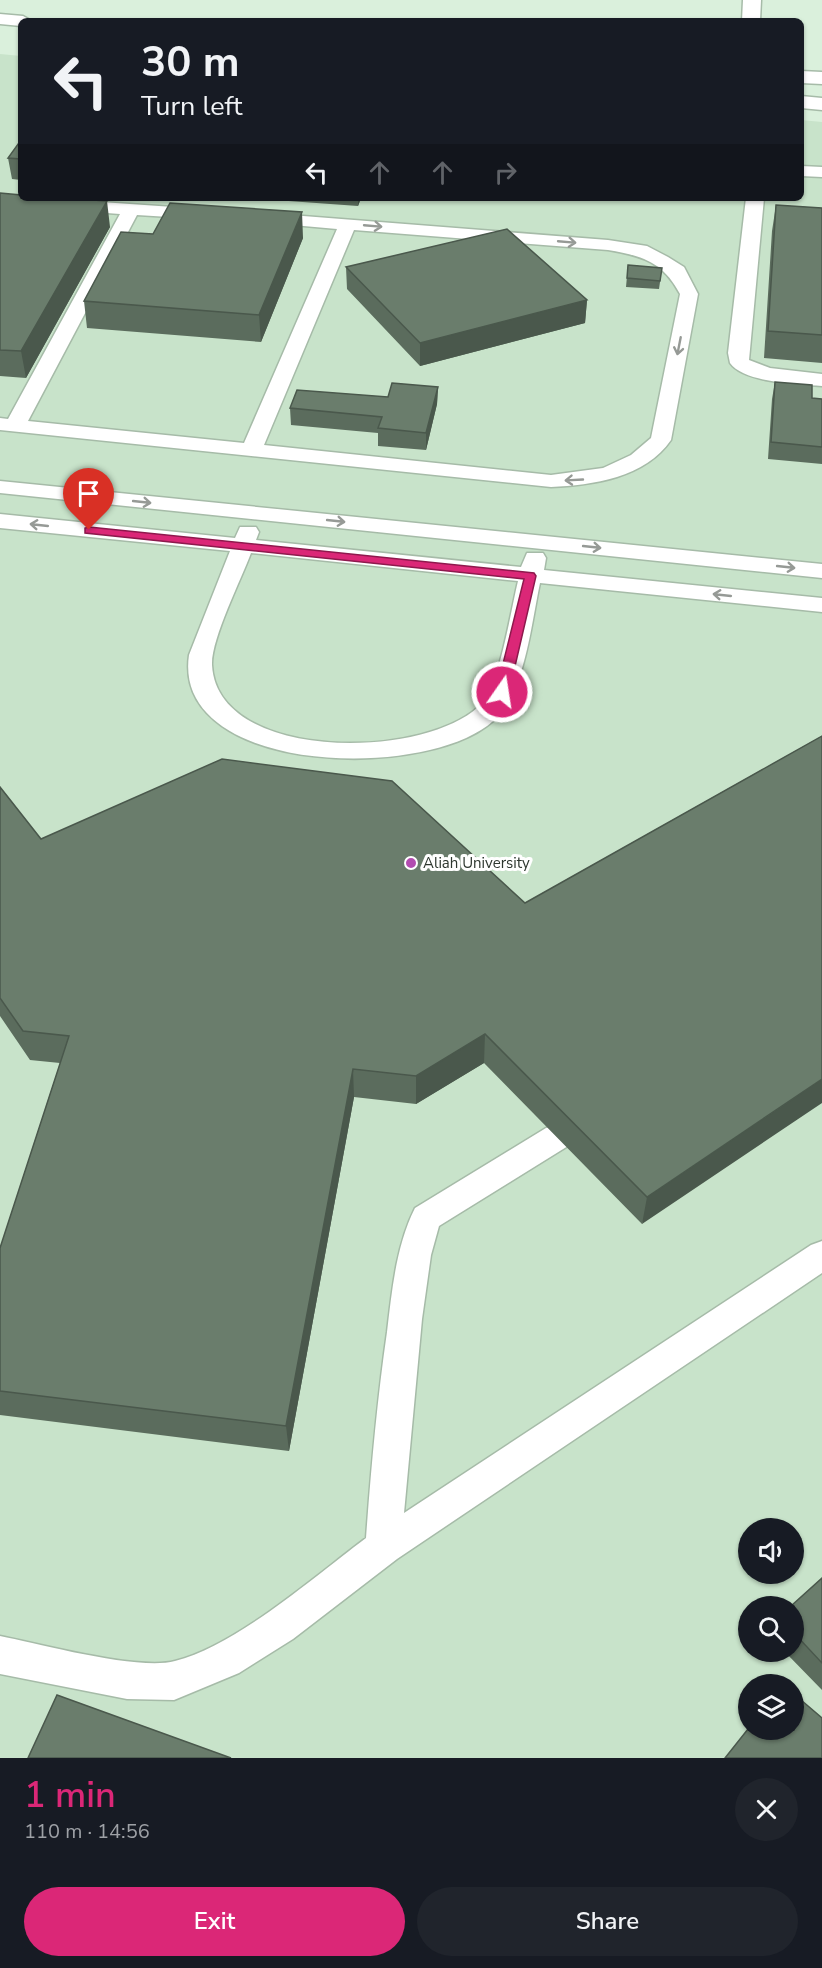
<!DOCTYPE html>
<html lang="en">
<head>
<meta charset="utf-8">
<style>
  body { margin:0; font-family:"Nunito Sans",sans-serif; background:#20242c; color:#f1f3f6; height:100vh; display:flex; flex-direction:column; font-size:22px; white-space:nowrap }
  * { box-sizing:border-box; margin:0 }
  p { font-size:20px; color:#9ea1a6 }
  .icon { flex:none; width:33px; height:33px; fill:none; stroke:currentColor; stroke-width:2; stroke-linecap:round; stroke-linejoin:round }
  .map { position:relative; height:1758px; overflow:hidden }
  .drawer { display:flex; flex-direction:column; background:#171b24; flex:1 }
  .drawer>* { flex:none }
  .top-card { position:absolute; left:18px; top:18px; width:786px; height:183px; border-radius:9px; box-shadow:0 2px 4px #0004; background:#171b24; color:#f1f3f6; overflow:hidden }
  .buttons { position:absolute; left:738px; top:1518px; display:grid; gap:12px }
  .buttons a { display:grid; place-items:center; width:66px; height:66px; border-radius:50%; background:#171b24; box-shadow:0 2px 4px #0004; font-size:30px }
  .pin { position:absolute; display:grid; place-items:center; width:51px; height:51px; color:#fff; margin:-62px -26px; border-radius:50% 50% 50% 0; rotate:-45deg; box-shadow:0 0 6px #0007 }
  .pin .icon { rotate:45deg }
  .me { position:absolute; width:66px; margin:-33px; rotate:13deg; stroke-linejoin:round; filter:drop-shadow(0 0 4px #0008) }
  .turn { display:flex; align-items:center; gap:21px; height:126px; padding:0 24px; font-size:27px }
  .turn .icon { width:78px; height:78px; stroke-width:2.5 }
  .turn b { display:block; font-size:42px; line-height:51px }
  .lanes { display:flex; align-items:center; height:57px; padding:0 24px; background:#0003; justify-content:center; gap:30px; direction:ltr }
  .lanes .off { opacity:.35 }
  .round { display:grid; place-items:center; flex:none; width:63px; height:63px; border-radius:32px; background:#20242c }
  .head { display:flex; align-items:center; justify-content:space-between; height:102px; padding:0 24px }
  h1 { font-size:36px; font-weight:600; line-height:45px; color:#db2777 }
  .primary-button { display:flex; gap:12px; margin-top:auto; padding:12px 24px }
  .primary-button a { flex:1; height:69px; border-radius:36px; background:#db2777; color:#fff; font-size:24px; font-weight:600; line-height:69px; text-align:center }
  .primary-button a+a { background:#20242c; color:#f1f3f6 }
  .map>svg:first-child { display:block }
</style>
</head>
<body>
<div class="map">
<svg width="822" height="1758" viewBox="0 0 822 1758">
  <rect width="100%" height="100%" fill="#daf0dc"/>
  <path fill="#c8e3ca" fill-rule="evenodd" d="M 0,54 L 21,56 L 21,198 L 801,198 L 801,120 L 822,122 L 822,1758 L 0,1758 ZM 748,1528 L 794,1528 L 794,1574 L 748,1574 ZM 748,1606 L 794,1606 L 794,1652 L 748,1652 ZM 748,1684 L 794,1684 L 794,1730 L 748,1730 Z"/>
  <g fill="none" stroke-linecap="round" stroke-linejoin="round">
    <defs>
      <path id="lane" d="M 801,166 L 822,167 L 822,177 L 801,176 Z
        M 0,195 L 202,209 L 211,214 L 202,219 L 137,215 L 28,421 L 244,443 L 337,229 L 259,222 L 256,218 L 259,214 L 265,213 L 608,240 L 647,246 L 668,257 L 684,267 L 698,294 L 671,440 C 645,478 593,485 551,487 L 0,430 L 0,418 L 8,419 L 120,214 L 0,205 ZM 354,230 L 608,250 C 643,256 663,262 680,294 L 651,438 L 631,455 L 603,468 L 551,475 L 264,445 Z
        M 746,198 L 764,198 L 749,360 L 770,368 L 822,374 L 822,386 C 799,384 744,383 730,363 L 728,353 Z
        M 0,481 L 822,564 L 822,578 L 0,493 Z
        M 0,514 L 235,538 L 240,527 L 256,527 L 259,532 L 256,540 L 521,567 L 527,553 L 543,553 L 546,558 L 544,570 L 822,598 L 822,612 L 540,583 C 531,625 526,684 498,716 C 440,782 171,778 189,655 L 230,551 L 0,528 ZM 251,553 L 518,581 C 511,610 500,681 483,702 C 433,760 217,764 212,665 C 211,639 241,580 251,553 Z
        M 557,1125 L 568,1128 L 572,1137 L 568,1146 L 439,1226 L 431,1255 L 422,1319 L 404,1513 L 811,1245 L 822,1241 L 822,1273 L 397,1559 L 293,1639 L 239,1673 L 174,1700 L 127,1699 L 0,1674 L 0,1636 C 40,1644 139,1671 175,1661 C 236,1646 315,1576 366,1538 C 371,1469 377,1401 387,1332 C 392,1290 396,1246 415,1208 L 546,1128 Z"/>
      <path id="street" d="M 743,0 L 761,0 L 760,21 L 742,21 Z
        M 0,14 L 23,16 L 32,21 L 21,21 L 21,26 L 0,24 Z
        M 801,71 L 822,72 L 822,84 L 801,83 Z
        M 801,96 L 822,98 L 822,110 L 801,108 Z"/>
    </defs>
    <use href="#lane" stroke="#a6bba8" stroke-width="3"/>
    <use href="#street" stroke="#a6bba8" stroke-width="3"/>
    <use href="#lane" fill="#fff" fill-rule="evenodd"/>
    <use href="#street" fill="#fff" fill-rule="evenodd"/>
  </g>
  <path fill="#5b6c5d" d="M 21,140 L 21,180 L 12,179 L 8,158 Z
    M 0,193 L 110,227 L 26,378 L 0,376 Z
    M 247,198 L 361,198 L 358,206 Z
    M 776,205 L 822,208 L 822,363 L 764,358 L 772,231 Z
    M 153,234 L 303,238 L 261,342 L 87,328 L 84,301 Z
    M 628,265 L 662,268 L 659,289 L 626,287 Z
    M 346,267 L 587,300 L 585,323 L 420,366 L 347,289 Z
    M 775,382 L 812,398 L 822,399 L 822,464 L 768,459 L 772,399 Z
    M 438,387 L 437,404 L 426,450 L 378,446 L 378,433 L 291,425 L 290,408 L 388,397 Z
    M 822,736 L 642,1224 L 484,1063 L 416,1104 L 354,1097 L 289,1451 L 0,1415 L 0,1248 L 60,1063 L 30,1060 L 0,1016 L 0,787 L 41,839 L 525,903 Z
    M 822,1578 L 822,1690 L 785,1652 L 794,1652 L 794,1606 Z"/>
  <path fill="#4a584c" d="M 358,198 L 361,198 L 358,206 Z
    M 107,201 L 110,227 L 26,378 L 21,351 Z
    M 302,212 L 303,238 L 261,342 L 259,315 Z
    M 587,300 L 585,323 L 420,366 L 420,343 Z
    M 438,387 L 437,404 L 426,450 L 426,433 Z
    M 485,1034 L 484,1063 L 416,1104 L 416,1076 Z
    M 353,1069 L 354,1097 L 289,1451 L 286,1426 Z
    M 822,1079 L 822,1103 L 642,1224 L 647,1197 Z"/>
  <path fill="#6a7d6c" stroke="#4a584c" stroke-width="1.5" d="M 21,140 L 21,159 L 8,158 Z
    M 0,193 L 21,195 L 21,198 L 64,198 L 107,201 L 21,351 L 0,350 Z
    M 170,203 L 302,212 L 259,315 L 84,301 L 121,232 L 153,234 Z
    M 776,205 L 822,208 L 822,335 L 768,331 Z
    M 507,229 L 587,300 L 420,343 L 346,267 Z
    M 628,265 L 662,268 L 660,281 L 627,278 Z
    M 775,382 L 812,385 L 812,398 L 822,399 L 822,447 L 771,442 Z
    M 392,383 L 438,387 L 426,433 L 378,428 L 382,417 L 290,408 L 297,390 L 388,397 Z
    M 822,736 L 822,1079 L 647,1197 L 485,1034 L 416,1076 L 353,1069 L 286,1426 L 0,1391 L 0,1248 L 69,1036 L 23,1031 L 0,998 L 0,787 L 41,839 L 222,759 L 392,781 L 525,903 Z
    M 822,1578 L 822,1663 L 794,1633 L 794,1606 L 791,1606 Z
    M 794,1694 L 822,1718 L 822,1758 L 725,1758 L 748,1729 L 794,1730 Z
    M 57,1695 L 231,1758 L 28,1758 Z"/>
  <defs><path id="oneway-shaft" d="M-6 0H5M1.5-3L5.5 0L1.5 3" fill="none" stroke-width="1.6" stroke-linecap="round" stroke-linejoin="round" transform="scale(1.5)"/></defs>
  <g stroke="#969a96">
    <use href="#oneway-shaft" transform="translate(373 226) rotate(5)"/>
    <use href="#oneway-shaft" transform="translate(567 242) rotate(5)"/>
    <use href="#oneway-shaft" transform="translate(679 346) rotate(101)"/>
    <use href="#oneway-shaft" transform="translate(574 480) rotate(177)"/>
    <use href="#oneway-shaft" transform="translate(142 502) rotate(6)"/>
    <use href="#oneway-shaft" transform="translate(336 521) rotate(6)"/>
    <use href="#oneway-shaft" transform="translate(39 525) rotate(-174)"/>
    <use href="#oneway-shaft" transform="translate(592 547) rotate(6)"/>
    <use href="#oneway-shaft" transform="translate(786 567) rotate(6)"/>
    <use href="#oneway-shaft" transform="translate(722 595) rotate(-174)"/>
  </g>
  <path fill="#db2777" stroke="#8e194d" stroke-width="1.5" d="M 89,527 L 534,573 L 536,576 L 509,692 L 502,696 L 496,692 L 524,579 L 85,533 L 85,528 Z"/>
  <circle fill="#b24cb0" stroke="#fff" stroke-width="2" cx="411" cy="863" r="6"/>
  <g text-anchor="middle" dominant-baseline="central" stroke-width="6" stroke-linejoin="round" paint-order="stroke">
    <g font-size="15" fill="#2d362e" stroke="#fff" text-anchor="start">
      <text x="423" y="863">Aliah University</text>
    </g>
  </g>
</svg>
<div class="buttons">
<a><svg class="icon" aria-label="sound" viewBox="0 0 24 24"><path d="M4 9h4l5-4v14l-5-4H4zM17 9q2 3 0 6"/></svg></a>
<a><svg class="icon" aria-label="search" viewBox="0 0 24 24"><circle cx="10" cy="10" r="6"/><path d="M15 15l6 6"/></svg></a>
<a><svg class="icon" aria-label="layers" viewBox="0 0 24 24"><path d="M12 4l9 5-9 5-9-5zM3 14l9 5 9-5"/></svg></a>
</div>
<div class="pin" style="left:89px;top:530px;background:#d93025"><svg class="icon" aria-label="arrive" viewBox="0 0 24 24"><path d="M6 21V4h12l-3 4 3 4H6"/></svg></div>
<svg class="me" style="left:502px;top:692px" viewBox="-20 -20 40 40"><circle r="17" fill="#db2777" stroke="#fff" stroke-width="3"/><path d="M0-11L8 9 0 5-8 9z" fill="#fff"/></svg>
<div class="top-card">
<div class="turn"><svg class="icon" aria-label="left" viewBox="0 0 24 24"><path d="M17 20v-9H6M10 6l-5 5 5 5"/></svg><div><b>30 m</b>Turn left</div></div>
<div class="lanes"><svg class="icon" aria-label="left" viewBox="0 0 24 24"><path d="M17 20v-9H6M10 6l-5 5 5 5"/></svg><svg class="icon off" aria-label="ahead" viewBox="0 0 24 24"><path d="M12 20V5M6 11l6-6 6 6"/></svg><svg class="icon off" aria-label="ahead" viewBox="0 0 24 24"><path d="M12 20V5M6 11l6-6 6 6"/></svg><svg class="icon off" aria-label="right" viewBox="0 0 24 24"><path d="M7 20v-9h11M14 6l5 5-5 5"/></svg></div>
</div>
</div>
<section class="drawer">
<div class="head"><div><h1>1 min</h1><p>110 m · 14:56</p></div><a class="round"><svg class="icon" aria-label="close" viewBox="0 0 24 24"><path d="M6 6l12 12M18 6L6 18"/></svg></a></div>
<div class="primary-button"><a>Exit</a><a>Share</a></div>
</section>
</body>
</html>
